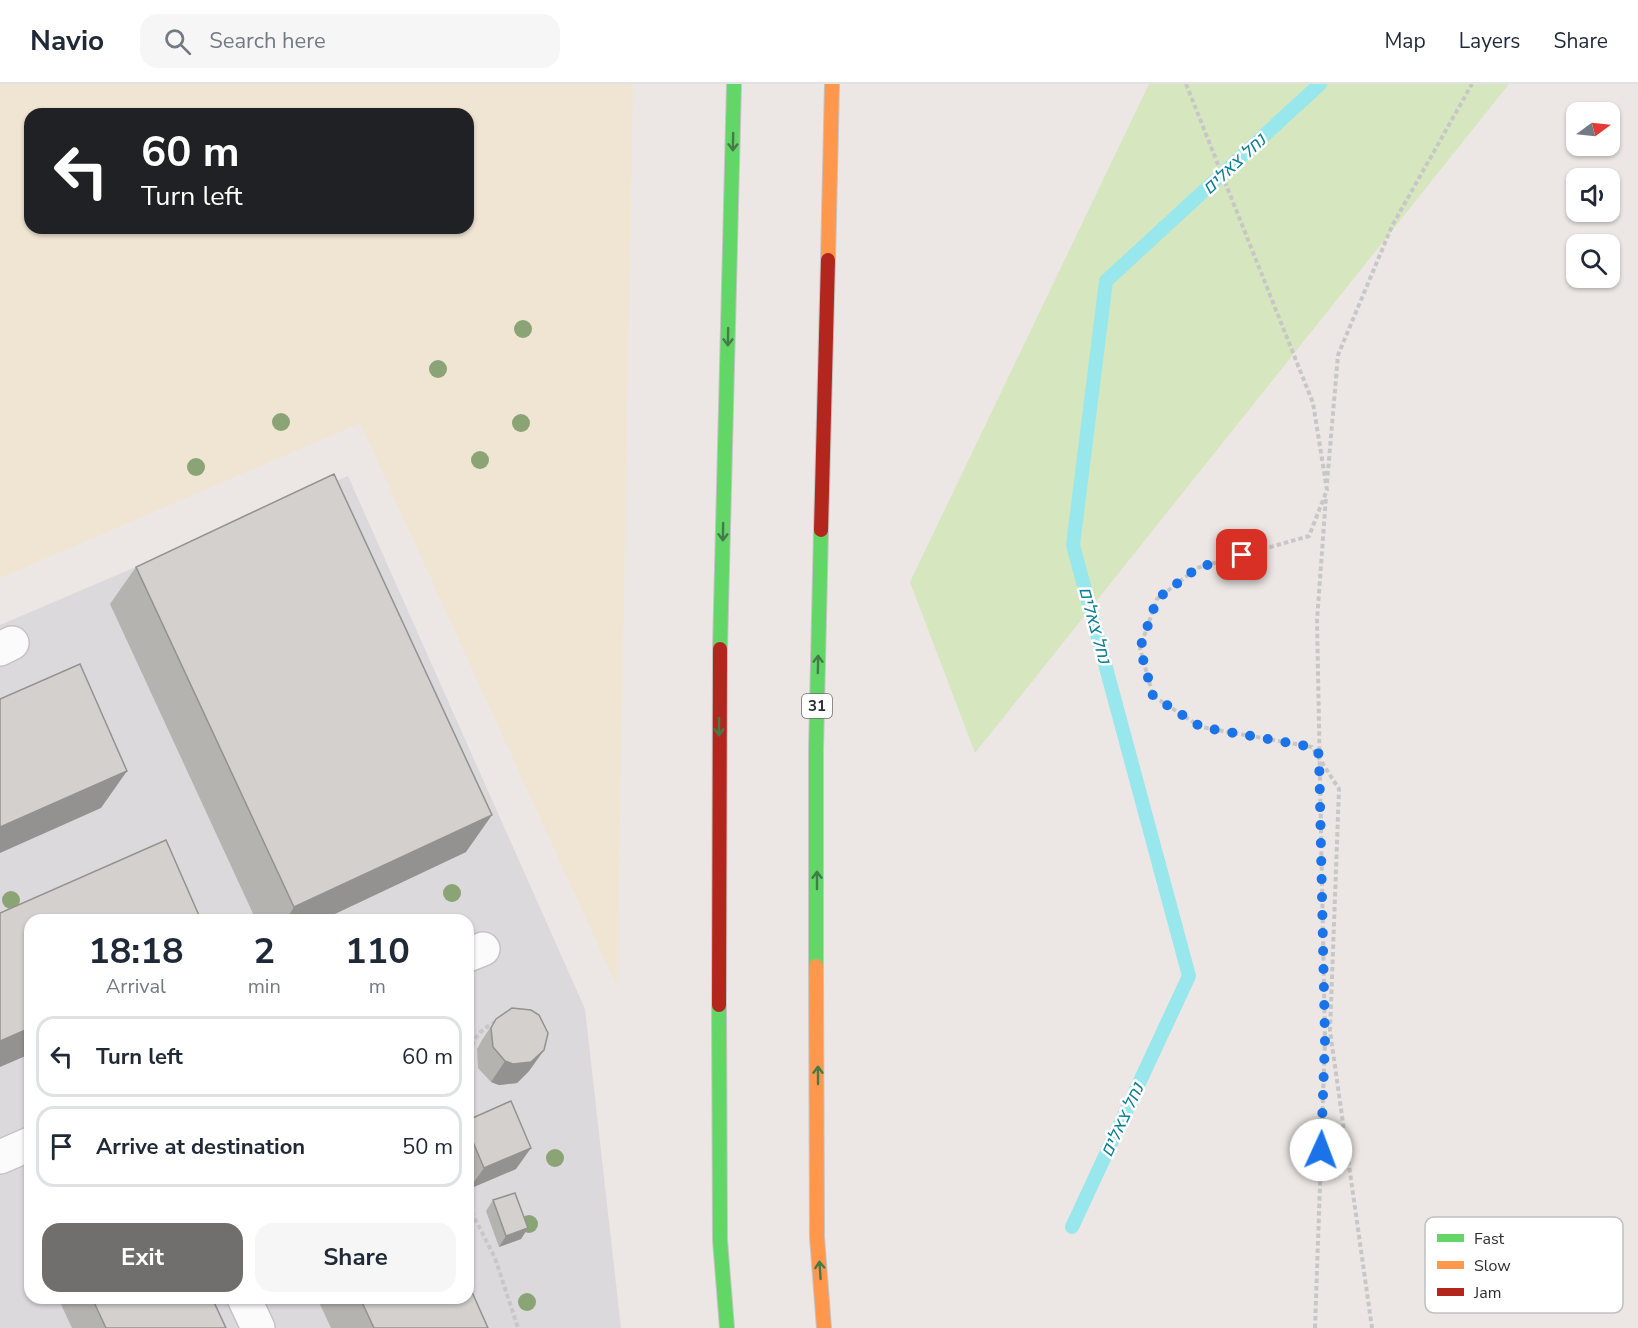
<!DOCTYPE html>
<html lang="en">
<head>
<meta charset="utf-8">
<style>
  body { margin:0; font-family:"Nunito Sans",Heebo,sans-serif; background:#f6f6f7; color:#1f2937; height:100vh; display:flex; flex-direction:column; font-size:22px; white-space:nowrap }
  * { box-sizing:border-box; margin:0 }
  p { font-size:20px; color:#747a83 }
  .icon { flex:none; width:33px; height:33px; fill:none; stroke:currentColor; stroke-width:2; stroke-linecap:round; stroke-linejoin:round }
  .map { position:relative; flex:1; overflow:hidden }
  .sheet { position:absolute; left:24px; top:830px; width:450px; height:390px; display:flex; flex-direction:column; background:#fff; border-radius:18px; box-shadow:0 2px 4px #0004 }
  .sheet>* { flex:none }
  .top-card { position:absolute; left:24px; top:24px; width:450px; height:126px; border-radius:18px; box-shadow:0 2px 4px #0004; background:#202124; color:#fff; overflow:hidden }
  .needle { width:39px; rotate:75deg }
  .buttons { position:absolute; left:1566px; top:18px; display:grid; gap:12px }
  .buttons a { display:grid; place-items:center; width:54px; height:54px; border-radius:12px; background:#fff; box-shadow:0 2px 4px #0004; font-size:30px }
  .pin { position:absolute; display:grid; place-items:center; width:51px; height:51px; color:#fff; margin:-26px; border-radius:12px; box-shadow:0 3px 9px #0006 }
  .me { position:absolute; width:66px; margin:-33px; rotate:2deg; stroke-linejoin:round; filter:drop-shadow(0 0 4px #0008) }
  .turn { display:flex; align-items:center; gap:21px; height:126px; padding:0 18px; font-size:27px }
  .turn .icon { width:78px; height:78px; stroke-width:2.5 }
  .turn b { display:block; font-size:42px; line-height:51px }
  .eta { display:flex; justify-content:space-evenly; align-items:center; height:102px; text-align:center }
  .eta b { font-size:36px; font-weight:700; line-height:42px }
  .primary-button { display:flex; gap:12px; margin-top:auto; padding:12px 18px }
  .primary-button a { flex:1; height:69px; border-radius:18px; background:#706f6e; color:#fff; font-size:24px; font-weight:700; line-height:69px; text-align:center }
  .primary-button a+a { background:#f6f6f7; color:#1f2937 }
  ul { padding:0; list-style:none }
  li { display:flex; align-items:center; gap:18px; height:81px; margin:0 12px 9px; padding:0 6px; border:3px solid #e0e1e3; border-radius:18px }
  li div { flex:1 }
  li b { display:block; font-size:22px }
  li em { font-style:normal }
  header { display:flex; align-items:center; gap:36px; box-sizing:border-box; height:84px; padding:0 30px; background:#fff; border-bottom:2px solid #e0e1e3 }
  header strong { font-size:28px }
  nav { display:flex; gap:33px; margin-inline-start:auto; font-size:21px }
  .search { width:420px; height:54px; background:#f6f6f7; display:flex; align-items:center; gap:15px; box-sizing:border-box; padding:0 21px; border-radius:18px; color:#747a83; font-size:22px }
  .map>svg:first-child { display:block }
</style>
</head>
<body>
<header>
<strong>Navio</strong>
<div class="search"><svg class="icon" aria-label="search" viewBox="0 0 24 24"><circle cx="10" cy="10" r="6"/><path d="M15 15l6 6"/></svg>Search here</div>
<nav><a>Map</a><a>Layers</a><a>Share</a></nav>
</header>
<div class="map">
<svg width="1638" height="1244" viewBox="0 0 1638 1244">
  <rect width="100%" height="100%" fill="#ece7e4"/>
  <path fill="#dbd9db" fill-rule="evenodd" d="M 348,392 L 585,925 L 621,1244 L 0,1244 L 0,541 ZM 30,836 L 468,836 L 468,1214 L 30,1214 Z"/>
  <path fill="#d6e6be" d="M 1149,0 L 1509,0 L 975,669 L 910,498 Z"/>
  <path fill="#f0e5d3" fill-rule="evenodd" d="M 0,0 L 633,0 L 617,903 L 360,339 L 0,494 ZM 30,30 L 468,30 L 468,144 L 30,144 Z"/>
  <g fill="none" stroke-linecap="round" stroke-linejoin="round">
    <path stroke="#98e7ec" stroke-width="14" d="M 1072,1143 L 1189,892 L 1073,461 L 1106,197 L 1320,0"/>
    <defs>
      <path id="street" d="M 0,565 L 12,559
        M 468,871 L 483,865
        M 0,1073 L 30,1060
        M 244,1214 L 258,1244"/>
      <path id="fast" d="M 720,565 L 734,0
        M 816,882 L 816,665 L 821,446
        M 719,921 L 720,1156 L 727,1244"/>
      <path id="slow" d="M 828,176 L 832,0
        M 816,882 L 817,1153 L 824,1244"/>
      <path id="jam" d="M 821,446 L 828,176
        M 719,921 L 720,565"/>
    </defs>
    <use href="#street" stroke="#c4c3c3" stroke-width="36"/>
    <use href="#fast" stroke="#c6c4c4" stroke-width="16"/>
    <use href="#slow" stroke="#c6c4c4" stroke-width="16"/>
    <use href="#jam" stroke="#c6c4c4" stroke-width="16"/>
    <path stroke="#c8c7c7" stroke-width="4" stroke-dasharray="4.5 3" stroke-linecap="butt" d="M 1186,0 L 1313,319 L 1327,406 L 1309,452 L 1197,484 L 1157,515 L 1140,564 L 1153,612 L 1201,643 L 1312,663 L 1339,705 L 1330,947 L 1372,1244
      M 1327,399 L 1338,271 L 1392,142 L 1472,0
      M 468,976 C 472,955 478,947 497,937
      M 468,1121 L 495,1174 L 518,1244
      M 1315,1244 L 1325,956 L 1317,536 L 1326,413"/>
    <use href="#street" stroke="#fcfbfb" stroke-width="33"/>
    <use href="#fast" stroke="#63d668" stroke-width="14"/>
    <use href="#slow" stroke="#ff974d" stroke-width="14"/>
    <use href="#jam" stroke="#b3261e" stroke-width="14"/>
  </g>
  <g fill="#8ba475">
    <circle cx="523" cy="245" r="9"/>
    <circle cx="438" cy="285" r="9"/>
    <circle cx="281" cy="338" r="9"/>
    <circle cx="521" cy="339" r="9"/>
    <circle cx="480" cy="376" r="9"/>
    <circle cx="196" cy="383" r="9"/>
    <circle cx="452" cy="809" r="9"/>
    <circle cx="11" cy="816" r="9"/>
    <circle cx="555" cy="1074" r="9"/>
    <circle cx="529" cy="1140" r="9"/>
    <circle cx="527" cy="1218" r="9"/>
  </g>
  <path fill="#b5b3b0" d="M 136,483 L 466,768 L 322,836 L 256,836 L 110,520 Z
    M 496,935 L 544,966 L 529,987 L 517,999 L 499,1001 L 491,998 L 478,984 L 477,965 L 482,956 Z
    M 468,1036 L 516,1085 L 469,1105 L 468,1102 Z
    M 493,1116 L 528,1144 L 521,1155 L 499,1163 L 486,1127 Z
    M 58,1214 L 212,1214 L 226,1244 L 72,1244 Z
    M 317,1214 L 468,1214 L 488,1244 L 331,1244 Z"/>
  <path fill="#949290" d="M 127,687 L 101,724 L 0,769 L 0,743 Z
    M 492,731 L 466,768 L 322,836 L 286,836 L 294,823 Z
    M 30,944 L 30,970 L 0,983 L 0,957 Z
    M 544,966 L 529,987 L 517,999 L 499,1001 L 491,998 L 505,977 Z
    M 531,1064 L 516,1085 L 469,1105 L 484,1084 Z
    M 528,1144 L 521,1155 L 499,1163 L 506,1152 Z"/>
  <path fill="#d3d0cd" stroke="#949290" stroke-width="1.5" d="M 334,390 L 492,731 L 294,823 L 136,483 Z
    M 80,580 L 127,687 L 0,743 L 0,615 Z
    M 166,756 L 201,836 L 30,836 L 30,944 L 0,957 L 0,829 Z
    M 512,924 L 531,926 L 539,931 L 548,949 L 544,966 L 531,978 L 513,980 L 505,977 L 493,963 L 491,944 L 496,935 Z
    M 511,1017 L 531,1064 L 484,1084 L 468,1046 L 468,1036 Z
    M 515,1109 L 528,1144 L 506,1152 L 493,1116 Z
    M 468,1199 L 488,1244 L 374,1244 L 360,1214 L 468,1214 Z
    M 92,1214 L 212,1214 L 226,1244 L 106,1244 Z"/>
  <defs><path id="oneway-shaft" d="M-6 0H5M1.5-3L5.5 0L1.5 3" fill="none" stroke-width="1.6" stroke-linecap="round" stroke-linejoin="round" transform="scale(1.5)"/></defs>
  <g stroke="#467a48">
    <use href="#oneway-shaft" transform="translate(733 58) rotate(91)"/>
    <use href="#oneway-shaft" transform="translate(728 253) rotate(91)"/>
    <use href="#oneway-shaft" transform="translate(723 448) rotate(91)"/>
    <use href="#oneway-shaft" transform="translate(818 580) rotate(-89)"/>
    <use href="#oneway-shaft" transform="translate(719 643) rotate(91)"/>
    <use href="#oneway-shaft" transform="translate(817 796) rotate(-90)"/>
    <use href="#oneway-shaft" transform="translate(818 991) rotate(-90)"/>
    <use href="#oneway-shaft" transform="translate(820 1186) rotate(-94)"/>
  </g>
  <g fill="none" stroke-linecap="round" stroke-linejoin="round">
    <path stroke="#1a73e8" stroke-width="10" stroke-dasharray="0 18" d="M 1242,471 L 1197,484 L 1157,515 L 1140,564 L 1153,612 L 1201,643 L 1312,663 L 1319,670 L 1325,956 L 1321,1066"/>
  </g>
  <g text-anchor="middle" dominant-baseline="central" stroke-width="5" stroke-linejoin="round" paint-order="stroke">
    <rect fill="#fff" stroke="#6d6d6d" stroke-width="1.5" x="802" y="610" width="30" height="24" rx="4.5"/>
    <g font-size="15" font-weight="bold" fill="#2e2e2e">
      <text x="817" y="622">31</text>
    </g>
    <g font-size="18" font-style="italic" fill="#0d8094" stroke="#fff">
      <text transform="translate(1234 80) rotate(-43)">נחל צאלים</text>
      <text transform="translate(1095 541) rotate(75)">נחל צאלים</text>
      <text transform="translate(1122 1036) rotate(-65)">נחל צאלים</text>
    </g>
  </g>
  <rect x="1425" y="1133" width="198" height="96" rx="9" fill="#fff" stroke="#c0c0c0" stroke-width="1.5"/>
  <rect x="1437" y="1150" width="27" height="8" fill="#63d668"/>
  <rect x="1437" y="1177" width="27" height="8" fill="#ff974d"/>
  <rect x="1437" y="1204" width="27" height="8" fill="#b3261e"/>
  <g font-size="16" fill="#2e2e2e">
    <text x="1474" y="1160">Fast</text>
    <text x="1474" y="1187">Slow</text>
    <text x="1474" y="1214">Jam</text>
  </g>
</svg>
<div class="buttons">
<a><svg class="needle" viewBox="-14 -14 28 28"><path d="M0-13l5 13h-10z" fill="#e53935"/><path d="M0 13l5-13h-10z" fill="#747a83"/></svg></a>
<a><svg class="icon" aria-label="sound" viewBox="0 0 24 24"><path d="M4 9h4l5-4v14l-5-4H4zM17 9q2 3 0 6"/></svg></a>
<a><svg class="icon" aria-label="search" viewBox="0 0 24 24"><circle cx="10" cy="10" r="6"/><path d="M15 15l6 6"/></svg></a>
</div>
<div class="pin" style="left:1242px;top:471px;background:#d93025"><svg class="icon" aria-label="arrive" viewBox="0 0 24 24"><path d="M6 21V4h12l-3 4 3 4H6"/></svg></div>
<svg class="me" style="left:1321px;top:1066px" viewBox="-20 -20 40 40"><circle r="19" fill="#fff"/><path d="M0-13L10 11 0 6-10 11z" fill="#1a73e8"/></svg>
<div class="top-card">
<div class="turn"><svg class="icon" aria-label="left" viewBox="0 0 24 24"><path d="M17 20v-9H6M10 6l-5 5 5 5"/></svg><div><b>60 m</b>Turn left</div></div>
</div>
<section class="sheet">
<div class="eta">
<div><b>18:18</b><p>Arrival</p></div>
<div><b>2</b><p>min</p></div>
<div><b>110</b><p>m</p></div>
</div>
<ul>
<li><svg class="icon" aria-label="left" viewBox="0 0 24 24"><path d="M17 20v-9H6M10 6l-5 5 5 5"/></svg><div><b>Turn left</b></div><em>60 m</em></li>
<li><svg class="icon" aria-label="arrive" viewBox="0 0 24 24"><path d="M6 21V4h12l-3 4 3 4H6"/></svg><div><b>Arrive at destination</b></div><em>50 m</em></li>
</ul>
<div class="primary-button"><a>Exit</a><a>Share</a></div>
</section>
</div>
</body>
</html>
